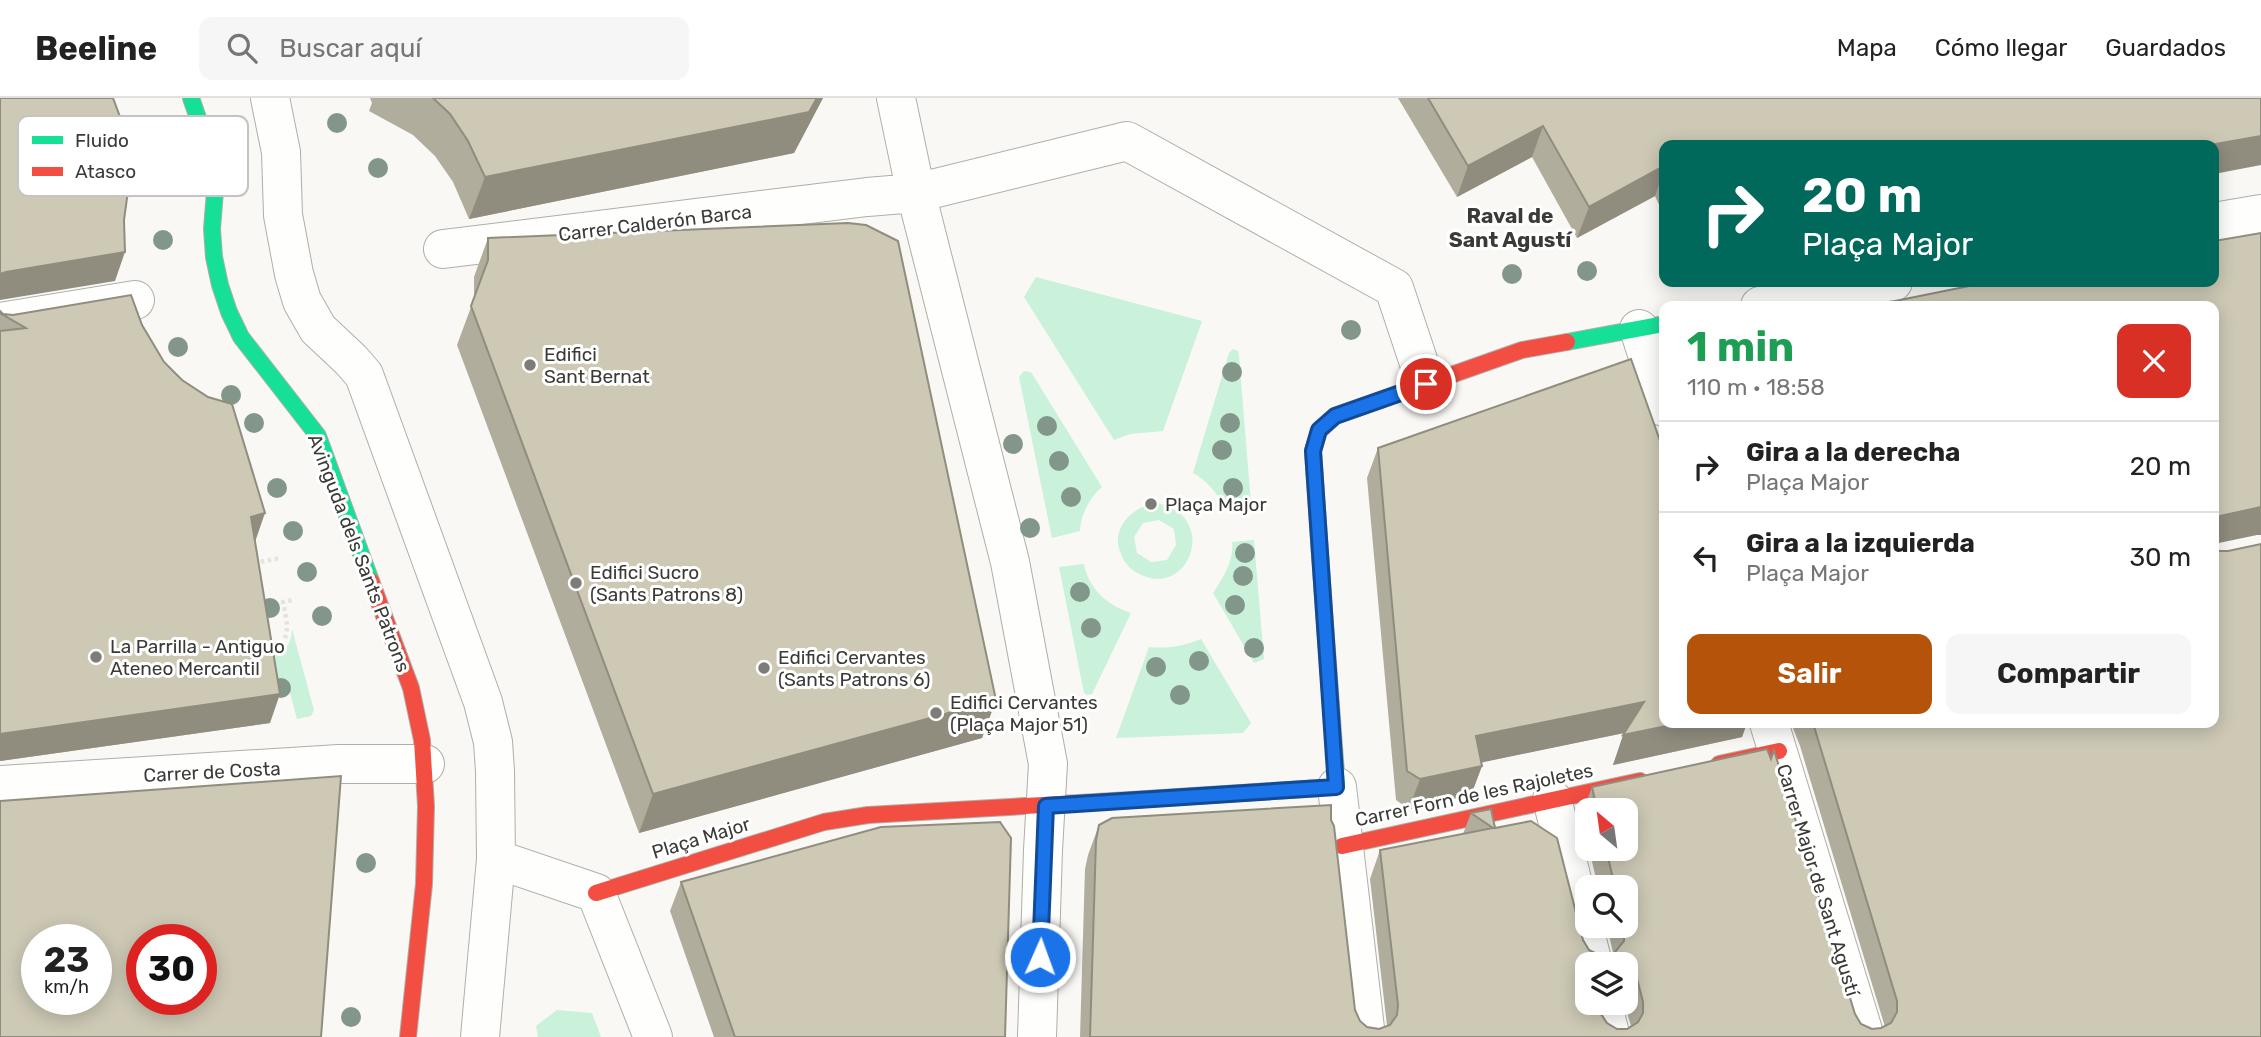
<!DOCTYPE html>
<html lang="es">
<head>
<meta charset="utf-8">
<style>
  body { margin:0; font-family:Rubik,sans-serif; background:#f6f6f6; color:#222; height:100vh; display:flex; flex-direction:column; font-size:26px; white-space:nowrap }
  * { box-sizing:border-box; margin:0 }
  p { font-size:23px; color:#767676 }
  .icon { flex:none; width:38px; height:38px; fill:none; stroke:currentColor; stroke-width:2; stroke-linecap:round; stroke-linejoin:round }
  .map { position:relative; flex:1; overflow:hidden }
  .drawer { position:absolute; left:1659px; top:203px; width:560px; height:427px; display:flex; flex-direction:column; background:#fff; border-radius:14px; box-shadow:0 4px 18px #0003 }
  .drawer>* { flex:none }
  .banner { position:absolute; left:1659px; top:42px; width:560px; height:147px; border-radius:14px; box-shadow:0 4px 18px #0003; background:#00695c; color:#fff; overflow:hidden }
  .needle { width:46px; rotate:331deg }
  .buttons { position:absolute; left:1575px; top:700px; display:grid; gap:14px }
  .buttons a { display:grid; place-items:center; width:63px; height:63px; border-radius:14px; background:#fff; box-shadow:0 4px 18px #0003; font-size:35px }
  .speed { position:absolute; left:21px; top:826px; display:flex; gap:14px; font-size:35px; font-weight:700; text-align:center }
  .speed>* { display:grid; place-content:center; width:91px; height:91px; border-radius:50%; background:#fff; box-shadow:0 4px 18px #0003; line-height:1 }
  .speed small { font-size:18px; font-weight:400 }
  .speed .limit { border:10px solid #d22; background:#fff; color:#111 }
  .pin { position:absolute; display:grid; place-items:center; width:60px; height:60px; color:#fff; margin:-30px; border:4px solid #fff; border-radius:50%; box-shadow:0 2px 7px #0007 }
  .me { position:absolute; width:77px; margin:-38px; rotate:2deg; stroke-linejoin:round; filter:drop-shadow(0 0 5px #0008) }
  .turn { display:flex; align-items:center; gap:24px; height:147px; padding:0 28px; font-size:32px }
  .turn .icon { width:91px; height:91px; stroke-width:2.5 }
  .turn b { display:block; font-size:49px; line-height:60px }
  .round { display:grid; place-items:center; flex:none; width:74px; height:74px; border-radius:14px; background:#f6f6f6 }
  .summary { display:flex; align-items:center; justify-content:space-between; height:119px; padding:0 28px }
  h1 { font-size:42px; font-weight:700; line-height:52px; color:#1e9e55 }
  .button { display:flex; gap:14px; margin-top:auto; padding:14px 28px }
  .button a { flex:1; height:80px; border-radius:14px; background:#b45309; color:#fff; font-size:28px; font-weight:700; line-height:80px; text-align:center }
  .button a+a { background:#f6f6f6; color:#222 }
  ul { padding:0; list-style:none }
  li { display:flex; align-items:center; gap:21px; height:91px; padding:0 28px; border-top:2px solid #e0e0e0 }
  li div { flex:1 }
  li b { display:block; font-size:26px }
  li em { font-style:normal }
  header { display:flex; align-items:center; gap:42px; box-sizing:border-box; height:98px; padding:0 35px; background:#fff; border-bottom:2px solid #e0e0e0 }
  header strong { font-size:33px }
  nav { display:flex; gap:38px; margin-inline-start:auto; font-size:24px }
  .search { width:490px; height:63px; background:#f6f6f6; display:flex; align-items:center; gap:18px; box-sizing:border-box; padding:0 24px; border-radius:14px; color:#767676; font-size:26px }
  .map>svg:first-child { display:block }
</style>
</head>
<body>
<header>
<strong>Beeline</strong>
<div class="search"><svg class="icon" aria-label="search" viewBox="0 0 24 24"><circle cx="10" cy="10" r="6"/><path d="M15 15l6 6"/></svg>Buscar aquí</div>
<nav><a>Mapa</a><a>Cómo llegar</a><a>Guardados</a></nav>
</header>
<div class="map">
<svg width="2261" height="939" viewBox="0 0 2261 939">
  <rect width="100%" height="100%" fill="#f9f8f4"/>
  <path fill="#caf1d9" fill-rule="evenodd" d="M 1036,179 L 1202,223 L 1163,333 L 1130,336 L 1114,342 L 1024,199 Z
    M 1233,251 L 1238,253 L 1239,258 L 1251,406 L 1225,408 C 1216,395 1208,383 1193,375 L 1229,255 Z
    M 1024,273 L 1031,274 L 1102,389 C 1090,399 1080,418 1080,433 L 1052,440 L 1019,279 Z
    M 1154,405 C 1219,414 1192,497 1144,478 C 1133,474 1125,467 1121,456 C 1110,431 1131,410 1154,405 ZM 1159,422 L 1174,431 L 1176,447 L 1167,462 L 1151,464 L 1137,455 L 1134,439 L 1143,425 Z
    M 1254,442 L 1264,561 L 1254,565 L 1213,495 C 1223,480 1234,463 1232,444 Z
    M 1084,466 C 1088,490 1108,508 1131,515 L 1092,596 L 1087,597 L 1084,595 L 1059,469 Z
    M 292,531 L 314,612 L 311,618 L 297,621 L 290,595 L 266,600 L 270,555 C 286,555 291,547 292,531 Z
    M 1201,541 L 1251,625 L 1243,635 L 1116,640 L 1149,549 C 1168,551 1183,548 1201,541 Z
    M 557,912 L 592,915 L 601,939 L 538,939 L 536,928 Z"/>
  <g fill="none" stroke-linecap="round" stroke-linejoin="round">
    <defs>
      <path id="street" d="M 270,0 L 281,54 L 283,117 L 294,176 L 302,203 L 318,231 L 351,262 L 364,277 L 483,604 L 493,644 L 495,673 L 496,761 L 480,939
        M 896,0 L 916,95 L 1010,464 L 1048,666 L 1043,752 L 1037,939
        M 2214,124 L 2261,116
        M 443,151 L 867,99 L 916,95 L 1127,43 L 1394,190 L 1426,286
        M 1760,208 L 1893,184
        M 0,224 L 135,202
        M 1639,231 L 1664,309
        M 1769,625 L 1865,939
        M 0,687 L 339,666 L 425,666
        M 1337,689 L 1366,939
        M 1552,701 L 1593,866
        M 496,761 L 596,795 L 653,939
        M 1602,905 L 1611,939"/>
      <path id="fast" d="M 191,0 L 207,46 L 213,69 L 215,93 L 212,131 L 214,159 L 220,187 L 229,214 L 241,239 L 318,338 L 371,483
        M 1567,244 L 1664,226
        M 1131,702 L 1337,689 L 1323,499"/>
      <path id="jam" d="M 371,483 L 411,590 L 422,642 L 426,708 L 424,786 L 408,939
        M 1323,499 L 1313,353 L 1319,333 L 1335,318 L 1522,252 L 1567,244
        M 1719,666 L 1779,653
        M 1342,748 L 1640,683
        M 596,795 L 824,724 L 868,717 L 1131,702"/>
    </defs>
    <use href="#street" stroke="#aeaeab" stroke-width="40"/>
    <use href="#fast" stroke="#aeaeab" stroke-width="18"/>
    <use href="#jam" stroke="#aeaeab" stroke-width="18"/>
    <path stroke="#e3e3e1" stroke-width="4.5" stroke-dasharray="3.5 3.5" stroke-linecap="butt" d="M 254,465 L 280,460
      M 269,550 L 278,550 C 292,537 286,521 283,504 L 294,502"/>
    <use href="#street" stroke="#fefefd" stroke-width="38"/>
    <use href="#fast" stroke="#16e098" stroke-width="16"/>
    <use href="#jam" stroke="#f24e42" stroke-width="16"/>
  </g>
  <g fill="#82978a">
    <circle cx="337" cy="25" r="10"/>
    <circle cx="378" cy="70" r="10"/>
    <circle cx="163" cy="142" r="10"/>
    <circle cx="1587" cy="173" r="10"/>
    <circle cx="1512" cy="176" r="10"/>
    <circle cx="1351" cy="232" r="10"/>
    <circle cx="178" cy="249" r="10"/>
    <circle cx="1232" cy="274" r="10"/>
    <circle cx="231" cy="297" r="10"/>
    <circle cx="254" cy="325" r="10"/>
    <circle cx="1230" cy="325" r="10"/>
    <circle cx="1047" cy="328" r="10"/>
    <circle cx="1013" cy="346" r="10"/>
    <circle cx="1222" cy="352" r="10"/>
    <circle cx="1059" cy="363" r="10"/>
    <circle cx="277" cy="390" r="10"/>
    <circle cx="1233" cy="390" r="10"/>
    <circle cx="1071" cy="399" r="10"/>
    <circle cx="1030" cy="430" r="10"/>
    <circle cx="293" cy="433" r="10"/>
    <circle cx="1245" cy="455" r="10"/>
    <circle cx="307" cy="474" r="10"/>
    <circle cx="1243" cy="478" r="10"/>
    <circle cx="1080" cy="494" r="10"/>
    <circle cx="1235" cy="507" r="10"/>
    <circle cx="270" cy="510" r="10"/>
    <circle cx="322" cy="518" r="10"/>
    <circle cx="1091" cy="530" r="10"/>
    <circle cx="1254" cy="550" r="10"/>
    <circle cx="1199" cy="563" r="10"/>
    <circle cx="1156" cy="569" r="10"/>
    <circle cx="281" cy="590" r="10"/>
    <circle cx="1180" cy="597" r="10"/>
    <circle cx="366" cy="765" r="10"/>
    <circle cx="351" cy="919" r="10"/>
  </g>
  <path fill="#b0ad9c" d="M 370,0 L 823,0 L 794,55 L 469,121 L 453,84 L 435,58 L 413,37 L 369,13 L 372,5 Z
    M 1398,0 L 2261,0 L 1664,47 L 1664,118 L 1655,98 L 1577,140 L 1532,59 L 1457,99 Z
    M 488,140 L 996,602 L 982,640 L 639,735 L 457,247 L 474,201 L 474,179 Z
    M 0,213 L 3,216 L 142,227 L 255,443 L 270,625 L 0,663 Z
    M 1378,350 L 1664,625 L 1747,625 L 1742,639 L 1613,667 L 1625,635 L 1481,664 L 1482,668 L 1471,697 L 1409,711 L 1396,702 L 1367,380 Z
    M 2261,446 L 2261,939 L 1080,939 L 1085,771 L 1088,757 L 1099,727 L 1112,720 L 1331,707 L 1331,722 L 1334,728 L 1355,912 L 1360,923 L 1367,929 L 1379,931 L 1387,928 L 1370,781 L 1380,752 L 1463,736 L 1471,715 L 1491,711 L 1495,730 L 1531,723 L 1557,740 L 1583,842 L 1589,852 L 1601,858 L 1598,866 L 1587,866 L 1587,905 L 1598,905 L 1601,916 L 1607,925 L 1617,931 L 1627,931 L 1631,928 L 1624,905 L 1626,905 L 1626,866 L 1611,866 L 1614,859 L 1607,828 L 1626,828 L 1626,789 L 1598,789 L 1589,751 L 1626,751 L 1626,712 L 1587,712 L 1587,745 L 1581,718 L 1592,689 L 1767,651 L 1771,661 L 1774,652 L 1855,916 L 1861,926 L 1872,931 L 1881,930 L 1885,929 L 1800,648 L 1791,625 L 2214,625 L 2214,450 L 2218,453 L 2228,453 Z
    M 681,784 L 1005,939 L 714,939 L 670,813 Z"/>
  <path fill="#908d7f" d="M 817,0 L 823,0 L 794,55 L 469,121 L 485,79 Z
    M 1543,28 L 1532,59 L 1457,99 L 1468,68 Z
    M 2261,38 L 2261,67 L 2214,76 L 2214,47 L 2210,47 Z
    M 1664,68 L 1664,72 L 1655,98 L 1577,140 L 1589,109 Z
    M 125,154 L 115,183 L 0,202 L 0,176 L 6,174 Z
    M 2261,409 L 2261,437 L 2257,437 L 2214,446 L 2214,421 L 2220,418 Z
    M 265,415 L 255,444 L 251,419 Z
    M 280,596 L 270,625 L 0,663 L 0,636 Z
    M 996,602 L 982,640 L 639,735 L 653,696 Z
    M 1644,604 L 1633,633 L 1465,668 L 1476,638 Z
    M 1681,625 L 1747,625 L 1742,639 L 1613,667 L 1623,637 Z
    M 1482,668 L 1471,697 L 1409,711 L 1420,681 Z
    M 1601,858 L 1598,866 L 1594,866 L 1597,860 Z"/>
  <path fill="#cdc9b5" stroke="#908d7f" stroke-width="2" fill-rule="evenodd" d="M 0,0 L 113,0 L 139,70 L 127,100 L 124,122 L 125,154 L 6,174 L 0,176 Z
    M 433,0 L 817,0 L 809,14 L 485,79 L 468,43 L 450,16 Z
    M 1428,0 L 2261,0 L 2261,38 L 2210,47 L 1664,47 L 1664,68 L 1589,109 L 1543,28 L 1468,68 Z
    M 848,125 L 866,127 L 898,143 L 996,602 L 653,696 L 471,208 L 488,162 L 488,140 Z
    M 2261,135 L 2261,409 L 2220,418 L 2214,421 L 2214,208 L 1861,208 L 1895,203 L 1989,184 L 2214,184 L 2214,143 Z
    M 131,197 L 142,227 L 164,264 L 182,282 L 208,299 L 232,306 L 265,415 L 251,419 L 280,596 L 0,636 L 0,233 L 26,230 L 0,215 L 0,213 L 3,216 L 13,217 Z
    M 1631,261 L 1664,354 L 1664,625 L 1681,625 L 1623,637 L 1644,604 L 1476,638 L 1482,668 L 1420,681 L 1407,673 L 1378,350 Z
    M 2261,446 L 2261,939 L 1090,939 L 1096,742 L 1099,727 L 1112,720 L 1331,707 L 1331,722 L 1334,728 L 1355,912 L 1360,923 L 1367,929 L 1379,931 L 1390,927 L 1397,917 L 1398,907 L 1380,752 L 1493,730 L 1471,715 L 1491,711 L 1495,730 L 1531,723 L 1557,740 L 1583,842 L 1589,852 L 1601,858 L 1597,860 L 1594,866 L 1587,866 L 1587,905 L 1598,905 L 1601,916 L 1607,925 L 1617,931 L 1627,931 L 1638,924 L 1643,915 L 1643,904 L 1634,869 L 1628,860 L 1615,854 L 1624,843 L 1624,828 L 1626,828 L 1626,789 L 1615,789 L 1606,751 L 1626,751 L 1626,712 L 1597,712 L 1592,689 L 1767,651 L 1771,661 L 1774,652 L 1855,916 L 1861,926 L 1872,931 L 1881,930 L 1891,925 L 1897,914 L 1897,903 L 1813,625 L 2214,625 L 2214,450 L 2218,453 L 2228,453 Z
    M 341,678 L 321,939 L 0,939 L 0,703 ZM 37,842 L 96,842 L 96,901 L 37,901 ZM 142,842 L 201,842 L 201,901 L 142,901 Z
    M 1000,724 L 1011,740 L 1005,939 L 735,939 L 681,784 L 881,729 Z"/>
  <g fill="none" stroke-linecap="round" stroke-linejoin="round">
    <defs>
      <path id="route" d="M 1040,859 L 1046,708 L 1336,689 L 1313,353 L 1319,332 L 1335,318 L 1426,286"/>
    </defs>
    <use href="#route" stroke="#114b97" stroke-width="18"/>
    <use href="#route" stroke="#1a73e8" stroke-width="12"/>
  </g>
  <g fill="#7d7c79" stroke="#fff" stroke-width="2.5">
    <circle cx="530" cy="267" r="7"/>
    <circle cx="1151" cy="406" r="7"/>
    <circle cx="576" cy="485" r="7"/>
    <circle cx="96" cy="559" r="7"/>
    <circle cx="764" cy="570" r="7"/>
    <circle cx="936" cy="615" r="7"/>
  </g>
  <g text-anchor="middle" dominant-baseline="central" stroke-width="6" stroke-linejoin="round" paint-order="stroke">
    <g font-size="19" fill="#3a3a37" stroke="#fff">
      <text transform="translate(655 125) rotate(-7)">Carrer Calderón Barca</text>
      <text transform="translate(359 455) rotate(69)">Avinguda dels Sants Patrons</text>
      <text transform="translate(212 674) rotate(-3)">Carrer de Costa</text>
      <text transform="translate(1474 697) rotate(-12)">Carrer Forn de les Rajoletes</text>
      <text transform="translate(701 740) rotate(-17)">Plaça Major</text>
      <text transform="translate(1818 782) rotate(73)">Carrer Major de Sant Agustí</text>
    </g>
    <g font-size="19" fill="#3a3a37" stroke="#fff" text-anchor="start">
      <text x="544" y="256">Edifici<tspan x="544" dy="22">Sant Bernat</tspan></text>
      <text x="1165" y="406">Plaça Major</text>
      <text x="590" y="474">Edifici Sucro<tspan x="590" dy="22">(Sants Patrons 8)</tspan></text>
      <text x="110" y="548">La Parrilla - Antiguo<tspan x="110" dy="22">Ateneo Mercantil</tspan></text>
      <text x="778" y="559">Edifici Cervantes<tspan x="778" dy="22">(Sants Patrons 6)</tspan></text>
      <text x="950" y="604">Edifici Cervantes<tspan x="950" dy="22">(Plaça Major 51)</tspan></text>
    </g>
    <g font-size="21" font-weight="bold" fill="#3a3a37" stroke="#fff">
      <text x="1510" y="117">Raval de<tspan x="1510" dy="24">Sant Agustí</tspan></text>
    </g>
  </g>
  <rect x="18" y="18" width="230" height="80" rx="10" fill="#fff" stroke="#c4c4c3" stroke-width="2"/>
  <rect x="32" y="38" width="31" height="8" fill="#16e098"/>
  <rect x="32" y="69" width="31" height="9" fill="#f24e42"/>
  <g font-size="19" fill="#3a3a37">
    <text x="75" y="49">Fluido</text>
    <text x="75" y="80">Atasco</text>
  </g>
</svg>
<div class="buttons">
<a><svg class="needle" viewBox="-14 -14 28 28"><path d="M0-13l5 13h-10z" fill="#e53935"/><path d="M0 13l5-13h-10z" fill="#767676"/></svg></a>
<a><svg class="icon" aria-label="search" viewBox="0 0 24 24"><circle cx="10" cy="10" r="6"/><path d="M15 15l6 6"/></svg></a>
<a><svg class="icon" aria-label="layers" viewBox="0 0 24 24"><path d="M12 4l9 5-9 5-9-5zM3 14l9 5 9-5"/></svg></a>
</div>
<div class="speed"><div>23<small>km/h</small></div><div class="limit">30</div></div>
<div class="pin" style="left:1426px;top:286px;background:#d93025"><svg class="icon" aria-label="arrive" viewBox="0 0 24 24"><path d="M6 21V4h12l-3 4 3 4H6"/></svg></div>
<svg class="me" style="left:1040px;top:859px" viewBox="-20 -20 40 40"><circle r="17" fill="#1a73e8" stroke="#fff" stroke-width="3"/><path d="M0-11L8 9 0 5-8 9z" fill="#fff"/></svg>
<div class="banner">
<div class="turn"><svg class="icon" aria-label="right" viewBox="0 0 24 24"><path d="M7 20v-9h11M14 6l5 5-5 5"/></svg><div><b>20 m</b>Plaça Major</div></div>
</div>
<section class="drawer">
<div class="summary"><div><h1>1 min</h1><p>110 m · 18:58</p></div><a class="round" style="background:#d93025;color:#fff"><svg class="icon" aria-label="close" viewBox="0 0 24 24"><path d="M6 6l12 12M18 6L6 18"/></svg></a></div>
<ul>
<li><svg class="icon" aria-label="right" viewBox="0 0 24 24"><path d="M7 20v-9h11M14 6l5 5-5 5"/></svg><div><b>Gira a la derecha</b><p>Plaça Major</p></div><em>20 m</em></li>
<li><svg class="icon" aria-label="left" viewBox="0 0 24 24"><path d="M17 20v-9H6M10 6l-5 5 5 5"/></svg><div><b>Gira a la izquierda</b><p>Plaça Major</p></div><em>30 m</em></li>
</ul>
<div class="button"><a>Salir</a><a>Compartir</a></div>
</section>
</div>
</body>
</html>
